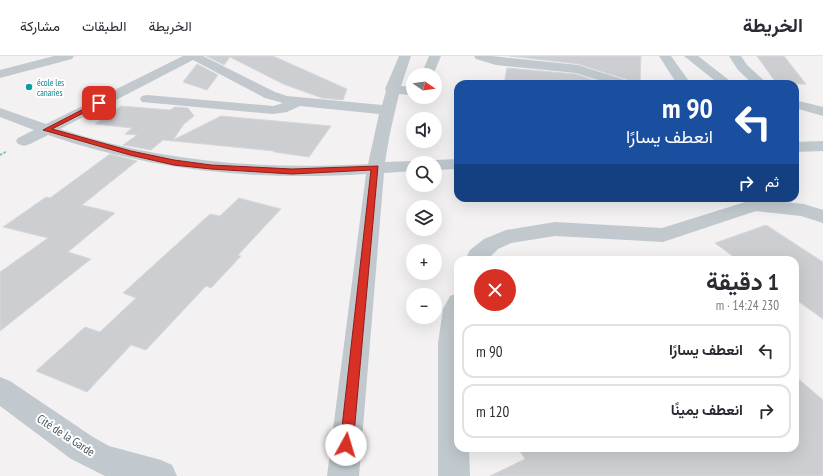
<!DOCTYPE html>
<html lang="ar">
<head>
<meta charset="utf-8">
<style>
  body { margin:0; font-family:"PT Sans Narrow",Vazirmatn,sans-serif; background:#f2f2f3; color:#2b2b33; direction:rtl; height:100vh; display:flex; flex-direction:column; font-size:15px; white-space:nowrap }
  * { box-sizing:border-box; margin:0 }
  p { font-size:13px; color:#7c7c81 }
  .icon { flex:none; width:22px; height:22px; fill:none; stroke:currentColor; stroke-width:2; stroke-linecap:round; stroke-linejoin:round }
  .map { position:relative; flex:1; overflow:hidden; direction:ltr }
  .panel { position:absolute; left:454px; top:200px; width:345px; height:196px; display:flex; flex-direction:column; background:#fff; border-radius:12px; box-shadow:0 4px 16px #0002; direction:rtl }
  .panel>* { flex:none }
  .banner { position:absolute; left:454px; top:24px; width:345px; height:122px; border-radius:12px; box-shadow:0 4px 16px #0002; direction:rtl; background:#1a4fa0; color:#fff; overflow:hidden }
  .needle { width:26px; rotate:103deg }
  .buttons { position:absolute; left:406px; top:12px; display:grid; gap:8px }
  .buttons a { display:grid; place-items:center; width:36px; height:36px; border-radius:50%; background:#fff; box-shadow:0 4px 16px #0002; font-size:20px }
  .pin { position:absolute; display:grid; place-items:center; width:34px; height:34px; color:#fff; margin:-17px; border-radius:8px; box-shadow:0 2px 6px #0006 }
  .me { position:absolute; width:44px; margin:-22px; rotate:6deg; stroke-linejoin:round; filter:drop-shadow(0 0 3px #0008) }
  .turn { display:flex; align-items:center; gap:14px; height:84px; padding:0 20px; font-size:18px }
  .turn .icon { width:52px; height:52px; stroke-width:2.5 }
  .turn b { display:block; font-size:28px; line-height:34px }
  .then { display:flex; align-items:center; height:38px; padding:0 20px; background:#0003; gap:8px; font-size:15px }
  .round { display:grid; place-items:center; flex:none; width:42px; height:42px; border-radius:21px; background:#f2f2f3 }
  .summary { display:flex; align-items:center; justify-content:space-between; height:68px; padding:0 20px }
  h1 { font-size:24px; font-weight:700; line-height:30px }
  ul { padding:0; list-style:none }
  li { display:flex; align-items:center; gap:12px; height:54px; margin:0 8px 6px; padding:0 12px; border:2px solid #e1e1e2; border-radius:12px }
  li div { flex:1 }
  li b { display:block; font-size:15px }
  li em { font-style:normal }
  header { display:flex; align-items:center; gap:24px; box-sizing:border-box; height:56px; padding:0 20px; background:#fff; border-bottom:1px solid #e1e1e2 }
  header strong { font-size:19px }
  nav { display:flex; gap:22px; margin-inline-start:auto; font-size:14px }
  .map>svg:first-child { display:block }
</style>
</head>
<body>
<header>
<strong>الخريطة</strong>
<nav><a>الخريطة</a><a>الطبقات</a><a>مشاركة</a></nav>
</header>
<div class="map">
<svg width="823" height="420" viewBox="0 0 823 420">
  <rect width="100%" height="100%" fill="#f3f1f2"/>
  <path fill="#ccced2" stroke="#d6d8dc" d="M 206,0 L 273,0 L 347,33 L 343,44 L 322,42 L 283,28 L 230,1 L 224,9 Z
    M 509,0 L 641,0 L 640,28 L 631,28 L 628,24 L 578,8 Z
    M 757,0 L 784,0 L 806,28 L 777,28 Z
    M 197,8 L 218,19 L 207,34 L 183,26 Z
    M 507,12 L 576,18 L 605,28 L 504,28 Z
    M 121,50 L 170,54 L 175,51 L 188,52 L 194,60 L 184,68 L 173,84 L 221,60 L 331,70 L 309,101 L 274,96 L 274,95 L 163,84 L 151,94 L 123,89 L 137,79 L 125,78 L 132,72 L 95,68 Z
    M 110,98 L 137,105 L 82,149 L 115,157 L 68,196 L 91,203 L 0,275 L 0,216 L 48,182 L 3,171 L 46,141 L 50,142 Z
    M 239,142 L 281,153 L 238,199 L 241,200 L 211,232 L 206,230 L 146,294 L 131,289 L 87,336 L 36,315 L 85,271 L 100,276 L 136,242 L 123,237 L 210,158 L 220,160 Z
    M 766,169 L 823,206 L 823,263 L 795,243 L 795,204 L 738,204 L 715,187 Z
    M 795,320 L 823,344 L 823,420 L 490,420 L 525,403 L 518,392 L 795,392 Z"/>
  <g fill="none" stroke-linecap="round" stroke-linejoin="round">
    <path stroke="#80c7a1" stroke-width="2" stroke-dasharray="2.5 1.5" stroke-linecap="butt" d="M 0,99 L 7,95"/>
    <path fill="#c1c9ce" fill-rule="evenodd" d="M 54,0 L 74,0 L 72,3 L 0,22 L 0,14 Z
      M 183,0 L 203,0 L 275,36 L 287,40 L 382,49 L 386,35 L 385,33 L 399,0 L 411,0 L 401,30 L 413,31 L 413,39 L 399,38 L 390,77 L 385,106 L 413,105 L 420,107 L 413,107 L 413,115 L 384,117 L 359,420 L 327,420 L 366,118 C 256,125 154,115 48,79 L 30,88 L 24,90 L 18,88 L 16,85 L 18,82 L 34,74 L 0,61 L 0,52 L 46,68 ZM 193,4 L 265,42 L 283,47 L 273,50 L 147,39 L 142,40 L 140,43 L 142,46 L 273,58 L 287,56 L 300,50 L 379,58 L 368,108 C 262,114 162,106 60,73 Z
      M 429,0 L 441,0 L 433,19 L 421,19 Z
      M 474,0 L 492,0 L 578,9 L 628,25 L 630,28 L 610,28 L 576,17 L 496,9 L 476,3 Z
      M 659,0 L 671,0 L 691,28 L 677,28 Z
      M 684,0 L 698,0 L 734,28 L 719,28 Z
      M 729,0 L 741,0 L 747,9 L 768,28 L 753,28 L 738,14 Z
      M 795,44 L 823,51 L 823,60 L 795,52 Z
      M 823,85 L 823,95 L 795,96 L 795,86 Z
      M 458,103 L 458,113 L 435,114 L 435,107 L 428,107 L 435,104 Z
      M 755,143 L 804,148 L 823,154 L 823,167 L 801,160 L 756,155 L 663,186 L 555,180 L 511,187 L 498,193 L 487,204 L 465,204 L 470,194 L 484,183 L 506,174 L 555,166 L 662,172 Z
      M 458,237 L 458,392 L 469,392 L 470,420 L 438,420 L 438,287 L 443,253 L 450,240 Z
      M 0,321 L 10,325 L 93,381 L 109,390 L 161,404 L 172,409 L 177,420 L 105,420 L 71,403 L 0,350 Z"/>
  </g>
  <path fill="#d93025" stroke="#8d1f18" d="M 99,45 L 102,47 L 101,48 L 52,73 L 131,95 L 174,104 L 211,109 L 292,113 L 378,110 L 353,389 L 351,394 L 346,395 L 342,394 L 340,389 L 371,114 L 292,118 L 211,113 L 174,109 L 130,99 L 43,74 Z"/>
  <circle fill="#0f9aa8" stroke="#fff" stroke-width="1.5" cx="29" cy="31" r="4"/>
  <g text-anchor="middle" dominant-baseline="central" stroke-width="4" stroke-linejoin="round" paint-order="stroke">
    <g font-size="9" fill="#0d838f" stroke="#fff" text-anchor="start">
      <text x="37" y="26">école les<tspan x="37" dy="10">canaries</tspan></text>
    </g>
    <g font-size="12" fill="#4b555d" stroke="#fff">
      <text transform="translate(66 379) rotate(33)">Cité de la Garde</text>
    </g>
  </g>
</svg>
<div class="buttons">
<a><svg class="needle" viewBox="-14 -14 28 28"><path d="M0-13l5 13h-10z" fill="#e53935"/><path d="M0 13l5-13h-10z" fill="#7c7c81"/></svg></a>
<a><svg class="icon" aria-label="sound" viewBox="0 0 24 24"><path d="M4 9h4l5-4v14l-5-4H4zM17 9q2 3 0 6"/></svg></a>
<a><svg class="icon" aria-label="search" viewBox="0 0 24 24"><circle cx="10" cy="10" r="6"/><path d="M15 15l6 6"/></svg></a>
<a><svg class="icon" aria-label="layers" viewBox="0 0 24 24"><path d="M12 4l9 5-9 5-9-5zM3 14l9 5 9-5"/></svg></a>
<a>+</a>
<a>−</a>
</div>
<div class="pin" style="left:99px;top:47px;background:#d93025"><svg class="icon" aria-label="arrive" viewBox="0 0 24 24"><path d="M6 21V4h12l-3 4 3 4H6"/></svg></div>
<svg class="me" style="left:346px;top:389px" viewBox="-20 -20 40 40"><circle r="19" fill="#fff"/><path d="M0-13L10 11 0 6-10 11z" fill="#d93025"/></svg>
<div class="banner">
<div class="turn"><svg class="icon" aria-label="left" viewBox="0 0 24 24"><path d="M17 20v-9H6M10 6l-5 5 5 5"/></svg><div><b>90 m</b>انعطف يسارًا</div></div>
<div class="then">ثم<svg class="icon" aria-label="right" viewBox="0 0 24 24"><path d="M7 20v-9h11M14 6l5 5-5 5"/></svg></div>
</div>
<section class="panel">
<div class="summary"><div><h1>1 دقيقة</h1><p>230 m · 14:24</p></div><a class="round" style="background:#d93025;color:#fff"><svg class="icon" aria-label="close" viewBox="0 0 24 24"><path d="M6 6l12 12M18 6L6 18"/></svg></a></div>
<ul>
<li><svg class="icon" aria-label="left" viewBox="0 0 24 24"><path d="M17 20v-9H6M10 6l-5 5 5 5"/></svg><div><b>انعطف يسارًا</b></div><em>90 m</em></li>
<li><svg class="icon" aria-label="right" viewBox="0 0 24 24"><path d="M7 20v-9h11M14 6l5 5-5 5"/></svg><div><b>انعطف يمينًا</b></div><em>120 m</em></li>
</ul>
</section>
</div>
</body>
</html>
